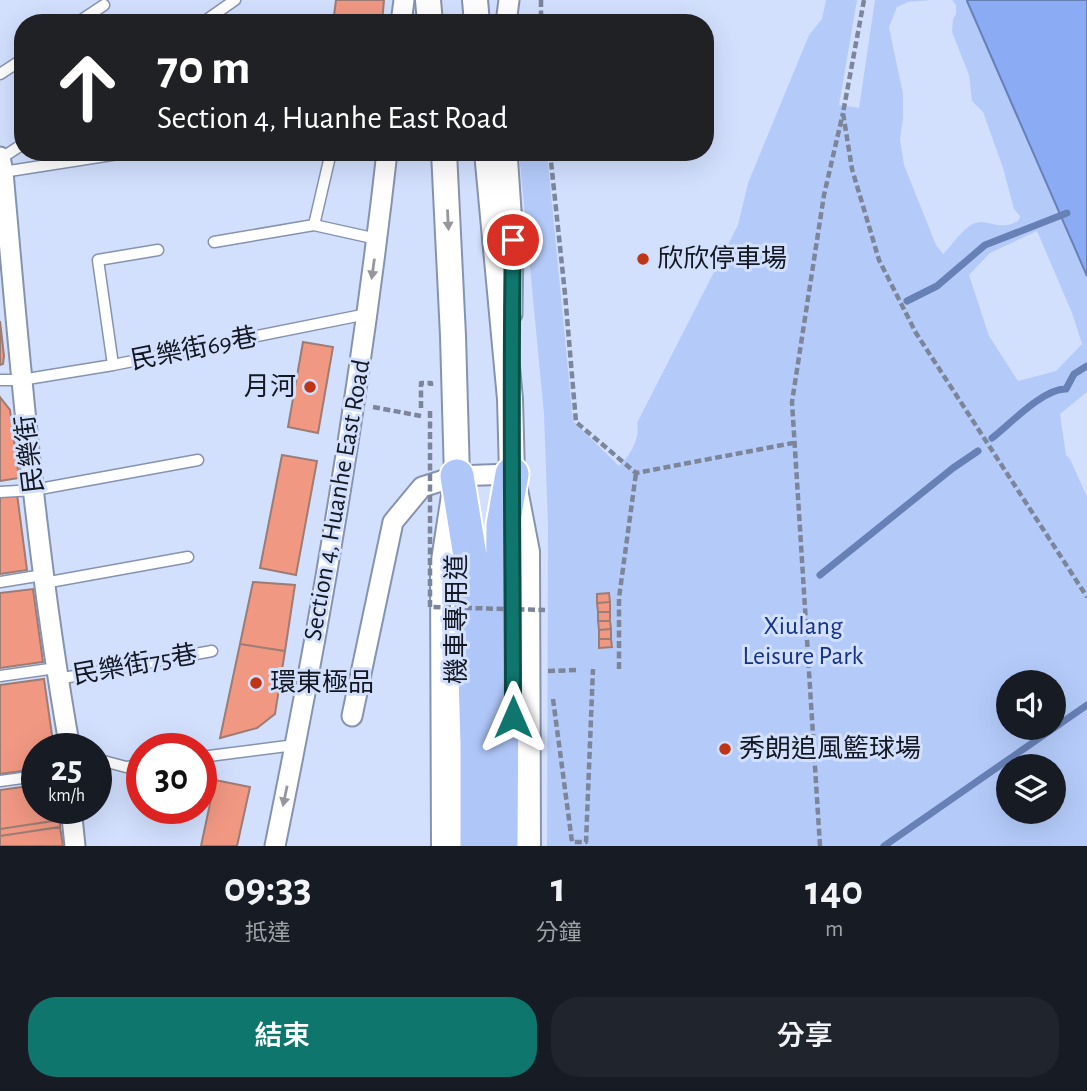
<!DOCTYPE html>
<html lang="zh-TW">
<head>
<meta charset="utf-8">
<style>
  body { margin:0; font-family:"Alegreya Sans","Noto Sans TC",sans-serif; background:#20242c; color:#f1f3f6; height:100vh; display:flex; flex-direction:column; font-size:26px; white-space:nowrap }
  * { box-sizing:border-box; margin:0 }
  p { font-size:23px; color:#9ea1a6 }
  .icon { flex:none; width:38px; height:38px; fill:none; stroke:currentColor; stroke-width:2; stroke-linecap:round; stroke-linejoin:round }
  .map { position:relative; height:846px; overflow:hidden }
  .panel { display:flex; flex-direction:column; background:#171b24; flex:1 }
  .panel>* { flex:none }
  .banner { position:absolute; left:14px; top:14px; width:700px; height:147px; border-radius:28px; box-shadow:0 7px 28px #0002; background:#202124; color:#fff; overflow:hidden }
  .buttons { position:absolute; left:996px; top:670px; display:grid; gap:14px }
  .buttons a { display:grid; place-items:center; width:70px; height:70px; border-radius:50%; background:#171b24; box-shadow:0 7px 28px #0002; font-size:35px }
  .speed { position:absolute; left:21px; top:733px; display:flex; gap:14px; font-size:35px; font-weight:700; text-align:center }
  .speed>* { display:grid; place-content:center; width:91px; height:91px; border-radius:50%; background:#171b24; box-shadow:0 7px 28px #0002; line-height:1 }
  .speed small { font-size:18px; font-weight:400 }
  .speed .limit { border:10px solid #d22; background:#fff; color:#111 }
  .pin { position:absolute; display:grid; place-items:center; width:60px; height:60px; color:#fff; margin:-30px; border:4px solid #fff; border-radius:50%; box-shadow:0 2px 7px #0007 }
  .me { position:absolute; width:77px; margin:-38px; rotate:0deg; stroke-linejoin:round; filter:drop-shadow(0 0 5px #0008) }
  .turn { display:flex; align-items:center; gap:24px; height:147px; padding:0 28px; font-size:32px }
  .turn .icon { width:91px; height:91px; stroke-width:2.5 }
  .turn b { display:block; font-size:49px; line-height:60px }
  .eta { display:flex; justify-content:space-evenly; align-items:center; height:119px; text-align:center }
  .eta b { font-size:42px; font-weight:600; line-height:49px }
  .button { display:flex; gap:14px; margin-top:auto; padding:14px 28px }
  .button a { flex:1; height:80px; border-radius:28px; background:#0f766e; color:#fff; font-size:28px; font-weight:600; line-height:80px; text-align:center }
  .button a+a { background:#20242c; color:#f1f3f6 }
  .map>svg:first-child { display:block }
</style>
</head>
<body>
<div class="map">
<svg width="1087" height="846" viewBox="0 0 1087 846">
  <rect width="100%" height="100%" fill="#d2e0fe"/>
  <path fill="#b4cbfa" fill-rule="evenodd" d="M 826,0 L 857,0 L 839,105 L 859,108 L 875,0 L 931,0 L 908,2 L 897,7 L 889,27 L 903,94 L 903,119 L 900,139 L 904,165 L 936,245 L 943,254 C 952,245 960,232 971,225 C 986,215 998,234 1019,220 L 1020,216 L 1014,209 L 1003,168 L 983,112 L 972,101 L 969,75 L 952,32 L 953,19 L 956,14 L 956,5 L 952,0 L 967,0 L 1087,276 L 1087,392 L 1060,414 L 1066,455 L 1070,459 L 1087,497 L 1087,846 L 547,846 L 548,526 L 544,414 L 519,152 L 547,152 L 573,421 L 619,466 C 630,456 641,437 637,423 L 738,225 L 748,183 L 809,35 L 822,19 ZM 1037,231 L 1072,313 L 1082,344 L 1056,371 L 1018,381 L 989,336 L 969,275 L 990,253 ZM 1008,682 L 1054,682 L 1054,728 L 1008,728 ZM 1008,766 L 1054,766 L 1054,812 L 1008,812 Z"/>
  <path fill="#8bacf5" stroke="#6780b6" stroke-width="2" d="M 967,0 L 1087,0 L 1087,276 L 967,1 Z"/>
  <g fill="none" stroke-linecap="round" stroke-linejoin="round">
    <path stroke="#6780b6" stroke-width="7" d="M 907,301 L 937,286 L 985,245 L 1067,213
      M 992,438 C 1010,424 1044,388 1066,389 L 1074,374 L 1087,366
      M 820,575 L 953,468 L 978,451
      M 884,846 L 1087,705"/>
  </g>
  <path fill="#f19883" stroke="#9d7c74" stroke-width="2" d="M 336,0 L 384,0 L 382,23 L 333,23 Z
    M 0,321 L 4,356 L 3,364 L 0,365 Z
    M 303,342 L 333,347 L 318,433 L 288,427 Z
    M 0,397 L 10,410 L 19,478 L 0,481 Z
    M 282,455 L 317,461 L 296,575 L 260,568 Z
    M 17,494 L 27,570 L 0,574 L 0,496 Z
    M 253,582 L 295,585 L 285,651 L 240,644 Z
    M 33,589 L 43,662 L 0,668 L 0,593 Z
    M 609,593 L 610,602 L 597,603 L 597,594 Z
    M 610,602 L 610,612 L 598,612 L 597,603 Z
    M 598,612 L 610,612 L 610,621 L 598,621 Z
    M 598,621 L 610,621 L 611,629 L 599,630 Z
    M 611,629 L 611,639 L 599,639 L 599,630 Z
    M 599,639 L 611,639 L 612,647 L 599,648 Z
    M 240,644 L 285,651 L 275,714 L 257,728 L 220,738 Z
    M 44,679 L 54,749 L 37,749 L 37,769 L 0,774 L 0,685 Z
    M 215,780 L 250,787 L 237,846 L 201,846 Z
    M 37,785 L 37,808 L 58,808 L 60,820 L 0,829 L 0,790 Z
    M 60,820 L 60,827 L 0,836 L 0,829 Z
    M 60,827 L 63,846 L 0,846 L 0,836 Z"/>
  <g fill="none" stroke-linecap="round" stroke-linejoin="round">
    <defs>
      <path id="service" d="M 77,23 L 104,5
        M 202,23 L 235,0
        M 0,74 L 23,59
        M 0,159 L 23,144
        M 3,172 L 131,152
        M 314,225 L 331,152
        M 214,242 L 314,225 L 377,239
        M 113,365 L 98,260 L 158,250
        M 0,380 L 21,380 L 113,365 L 367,314
        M 0,492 L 34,490 L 198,460
        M 0,582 L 43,575
        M 44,583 L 188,557
        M 0,676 L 56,668
        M 58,679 L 212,651
        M 201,757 L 295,745
        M 96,759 L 126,767 L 142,765
        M 0,781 L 37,776"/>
      <path id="minor" d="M 401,23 L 404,0
        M 506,23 L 509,0
        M 507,152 L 513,240 L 512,314
        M 0,157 L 3,172 C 20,365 36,558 70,749
        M 457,603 L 457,846
        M 352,716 L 393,522 L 422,487 L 457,476 L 512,474 L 512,481
        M 71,808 L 75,846
        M 275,846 C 322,616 361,385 387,152"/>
      <path id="tertiary" d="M 428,0 L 430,23
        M 475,0 L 477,23
        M 444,152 L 453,336 L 457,476 L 443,567 L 444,846
        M 487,152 L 510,399 L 512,474 L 527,552 L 528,846"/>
      <path id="trunk" d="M 457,476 L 472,568 L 477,745 L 477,846
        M 501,846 L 503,525 L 512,474"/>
    </defs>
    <use href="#service" stroke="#8693af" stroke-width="13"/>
    <use href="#minor" stroke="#8693af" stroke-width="23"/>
    <use href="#tertiary" stroke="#8693af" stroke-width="28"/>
    <use href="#trunk" stroke="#fff" stroke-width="37"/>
    <path stroke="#7c859a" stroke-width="4.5" stroke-dasharray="7 3.5" stroke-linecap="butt" d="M 541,0 L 541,23
      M 864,0 L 843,113 L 852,169 L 879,260 L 916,333 L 1087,597
      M 550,152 L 565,294 L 576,422 L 636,473 L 793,443
      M 373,407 L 421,416
      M 421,408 L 421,383 L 431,383 L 431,386
      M 619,669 L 619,598 L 636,473
      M 548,671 L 577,670
      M 553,699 L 572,842 L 586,842 L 593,669
      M 820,846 L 792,402 L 824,195 L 843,113"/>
    <use href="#service" stroke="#fff" stroke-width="10"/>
    <use href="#minor" stroke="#fff" stroke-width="19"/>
    <use href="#tertiary" stroke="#fff" stroke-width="24"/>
    <use href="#trunk" stroke="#afc6f8" stroke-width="33"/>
    <path stroke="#7c859a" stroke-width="4.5" stroke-dasharray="7 3.5" stroke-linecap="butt" d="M 430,411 L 430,607 L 545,610"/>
  </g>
  <defs><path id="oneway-solid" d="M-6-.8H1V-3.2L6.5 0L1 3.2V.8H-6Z" transform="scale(1.75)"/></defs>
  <g fill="#95979c">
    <use href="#oneway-solid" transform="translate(448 220) rotate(87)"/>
    <use href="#oneway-solid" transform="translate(373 269) rotate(98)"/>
    <use href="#oneway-solid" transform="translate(285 796) rotate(102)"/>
  </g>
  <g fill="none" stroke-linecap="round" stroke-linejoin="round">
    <defs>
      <path id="route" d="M 513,240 C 510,399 513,558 513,717"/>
    </defs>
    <use href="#route" stroke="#0a4d48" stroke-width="18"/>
    <use href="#route" stroke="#0f766e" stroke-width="12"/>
  </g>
  <g fill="#c03516" stroke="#d2e0fe" stroke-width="2.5">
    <circle cx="643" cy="259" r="7"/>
    <circle cx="310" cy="387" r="7"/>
    <circle cx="256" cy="683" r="7"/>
    <circle cx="725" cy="749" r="7"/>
  </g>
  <g text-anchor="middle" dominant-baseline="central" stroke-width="6" stroke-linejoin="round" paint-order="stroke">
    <g font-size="26" fill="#131822" stroke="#d2e0fe" text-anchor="start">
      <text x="657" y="259">欣欣停車場</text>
      <text x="296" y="387" text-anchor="end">月河</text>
      <text x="270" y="683">環東極品</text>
      <text x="739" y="749">秀朗追風籃球場</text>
    </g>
    <g font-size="26" fill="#131822" stroke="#d2e0fe">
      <text transform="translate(194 349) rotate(-11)">民樂街69巷</text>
      <text transform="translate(30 454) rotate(-97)">民樂街</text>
      <text transform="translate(337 500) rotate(-80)">Section 4, Huanhe East Road</text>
      <text transform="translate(457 619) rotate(-90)">機車專用道</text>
      <text transform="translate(135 665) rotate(-10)">民樂街75巷</text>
    </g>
    <g font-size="26" fill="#173385" stroke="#d2e0fe">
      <text x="803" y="626">Xiulang<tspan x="803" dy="30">Leisure Park</tspan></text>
    </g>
  </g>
</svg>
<div class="buttons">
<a><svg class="icon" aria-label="sound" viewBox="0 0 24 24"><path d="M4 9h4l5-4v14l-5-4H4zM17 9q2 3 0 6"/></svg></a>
<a><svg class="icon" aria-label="layers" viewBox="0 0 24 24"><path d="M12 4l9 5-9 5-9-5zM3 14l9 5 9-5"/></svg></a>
</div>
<div class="speed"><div>25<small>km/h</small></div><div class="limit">30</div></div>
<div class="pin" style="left:513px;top:240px;background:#d93025"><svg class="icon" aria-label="arrive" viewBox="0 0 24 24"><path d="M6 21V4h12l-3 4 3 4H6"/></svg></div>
<svg class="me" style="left:513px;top:717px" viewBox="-20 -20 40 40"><path d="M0-17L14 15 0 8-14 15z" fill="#0f766e" stroke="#fff" stroke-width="4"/></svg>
<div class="banner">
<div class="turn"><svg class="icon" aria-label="ahead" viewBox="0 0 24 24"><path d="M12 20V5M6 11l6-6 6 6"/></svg><div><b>70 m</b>Section 4, Huanhe East Road</div></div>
</div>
</div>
<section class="panel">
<div class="eta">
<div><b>09:33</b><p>抵達</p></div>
<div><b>1</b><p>分鐘</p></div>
<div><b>140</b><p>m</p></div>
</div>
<div class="button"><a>結束</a><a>分享</a></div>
</section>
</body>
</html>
